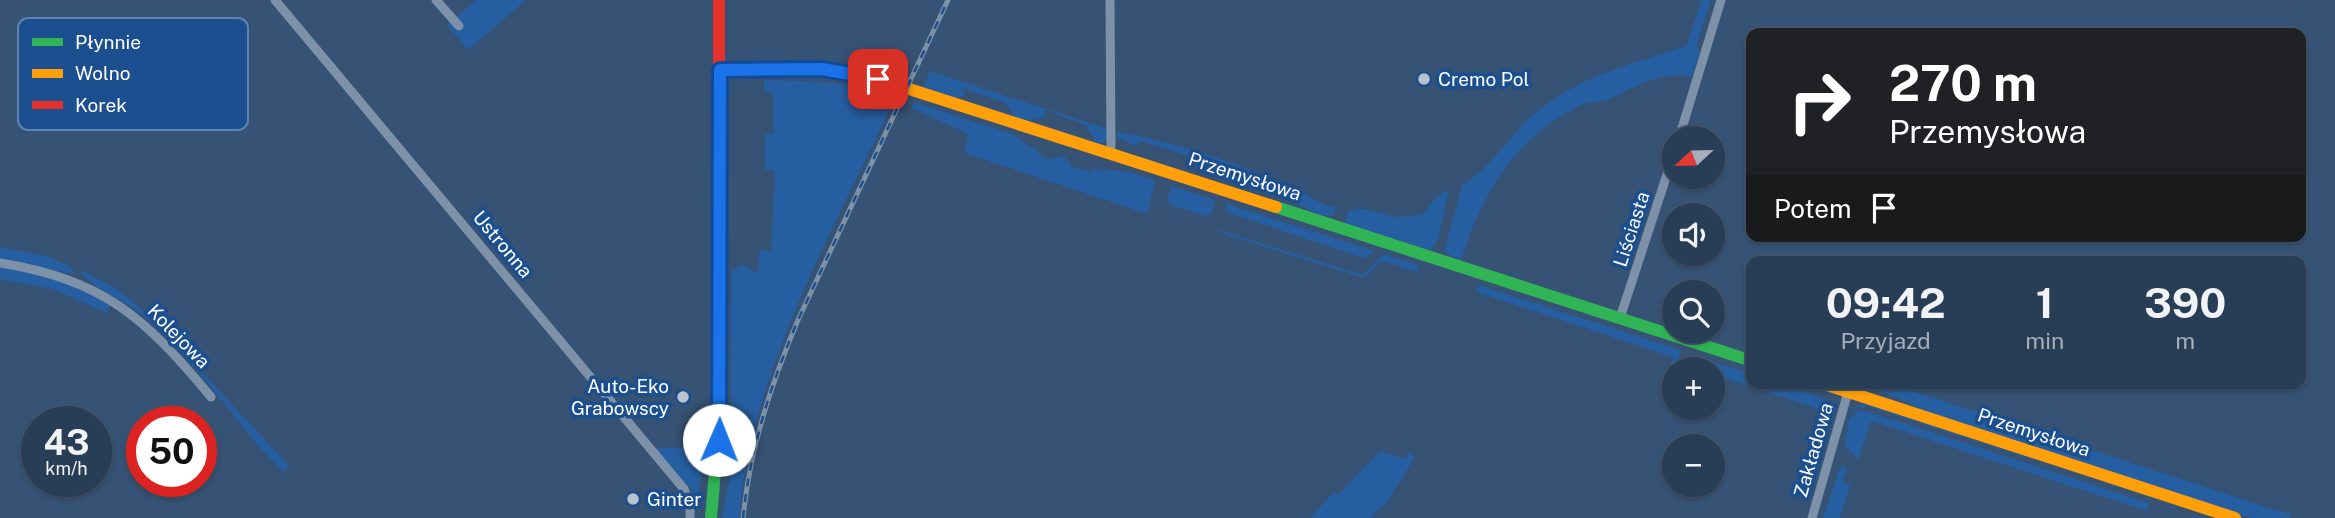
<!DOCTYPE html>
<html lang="pl">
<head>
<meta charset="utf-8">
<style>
  body { margin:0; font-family:"Public Sans",sans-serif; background:#344961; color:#f1f3f6; height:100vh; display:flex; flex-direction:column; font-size:26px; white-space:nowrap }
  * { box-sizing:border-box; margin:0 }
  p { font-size:23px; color:#a5aeba }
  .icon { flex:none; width:38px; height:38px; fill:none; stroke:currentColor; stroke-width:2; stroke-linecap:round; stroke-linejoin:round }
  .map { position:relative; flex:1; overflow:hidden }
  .drawer { position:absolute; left:1746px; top:256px; width:560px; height:133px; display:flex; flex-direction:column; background:#283e57; border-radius:14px; box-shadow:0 2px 5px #0004,0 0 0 2px #44576d }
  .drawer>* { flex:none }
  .top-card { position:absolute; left:1746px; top:28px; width:560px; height:214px; border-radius:14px; box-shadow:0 2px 5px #0004,0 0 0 2px #44576d; background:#202124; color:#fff; overflow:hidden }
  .needle { width:46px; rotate:248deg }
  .buttons { position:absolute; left:1662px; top:126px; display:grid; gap:14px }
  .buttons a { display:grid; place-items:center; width:63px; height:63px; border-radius:50%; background:#283e57; box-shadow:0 2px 5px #0004,0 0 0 2px #44576d; font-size:35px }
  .speed { position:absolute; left:21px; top:406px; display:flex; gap:14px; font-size:35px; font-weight:700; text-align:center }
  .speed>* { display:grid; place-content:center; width:91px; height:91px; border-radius:50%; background:#283e57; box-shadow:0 2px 5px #0004,0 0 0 2px #44576d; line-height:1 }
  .speed small { font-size:18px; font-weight:400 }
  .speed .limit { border:10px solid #d22; background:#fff; color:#111 }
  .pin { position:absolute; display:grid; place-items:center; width:60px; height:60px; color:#fff; margin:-30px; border-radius:14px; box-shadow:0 4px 10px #0006 }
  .me { position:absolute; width:77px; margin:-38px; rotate:1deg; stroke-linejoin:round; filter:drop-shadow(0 0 5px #0008) }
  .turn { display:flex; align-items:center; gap:24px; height:147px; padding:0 28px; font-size:32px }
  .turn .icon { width:91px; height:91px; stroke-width:2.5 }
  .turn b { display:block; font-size:49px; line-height:60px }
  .then { display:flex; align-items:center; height:66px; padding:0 28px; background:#0003; gap:14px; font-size:26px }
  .eta { display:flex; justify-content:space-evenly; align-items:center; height:119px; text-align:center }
  .eta b { font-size:42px; font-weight:700; line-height:49px }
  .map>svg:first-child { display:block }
</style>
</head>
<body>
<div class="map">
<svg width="2335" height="518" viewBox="0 0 2335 518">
  <rect width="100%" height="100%" fill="#365274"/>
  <path fill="#265fa1" d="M 476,0 L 526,0 L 468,50 L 447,25 Z
    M 1702,0 L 1711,0 L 1696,46 L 1700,50 L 1692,77 C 1665,70 1633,87 1610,99 C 1601,103 1589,101 1579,106 C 1515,138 1482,194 1461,260 L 1444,252 L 1462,185 C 1491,169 1509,135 1534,114 C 1578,76 1632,64 1686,46 Z
    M 930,71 L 1108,129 L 1107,139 L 1102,144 L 1096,143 L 1086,125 L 1045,110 L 1045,117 L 1028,121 L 1013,116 L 1006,103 L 962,88 L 965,95 L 956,98 L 923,87 Z
    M 764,80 C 810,81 852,82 896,96 C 834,230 752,368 739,518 L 722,518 C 727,487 737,460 731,428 L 731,271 L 743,265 L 758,273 L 760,250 L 771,251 L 775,170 L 765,170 L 765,134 L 773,134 L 773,93 L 764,91 Z
    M 914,102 L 1015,135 L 1029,147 L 1033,146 L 1045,159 L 1067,156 L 1065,160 L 1071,162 L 1070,166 L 1092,172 L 1093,169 L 1129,172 L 1155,180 L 1147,214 L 965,153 L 968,134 L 912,108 Z
    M 1117,132 C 1188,145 1262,170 1325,205 L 1336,207 L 1334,216 L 1320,215 L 1298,204 L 1298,201 L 1248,185 L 1243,173 L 1141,141 L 1136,146 L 1117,137 Z
    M 1172,186 L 1215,200 L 1212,213 L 1205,216 L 1170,205 L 1167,199 Z
    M 1449,190 L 1438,239 L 1431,250 L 1345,224 L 1348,210 L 1364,209 L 1396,217 L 1422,215 L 1437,196 Z
    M 1227,204 L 1375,251 L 1364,258 L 1229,213 L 1225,209 Z
    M 1219,230 L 1363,275 L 1384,254 L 1418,265 L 1417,272 L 1381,261 L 1364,278 L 1218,232 Z
    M 0,247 L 46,256 L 70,266 L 74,274 L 0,260 Z
    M 0,268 C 39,273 77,283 110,305 L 107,313 L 53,289 L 0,279 Z
    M 80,270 L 114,287 L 148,314 L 289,466 L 283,471 L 263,451 C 225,406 189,356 145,317 C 128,301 89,288 80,270 Z
    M 1479,285 L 1680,350 L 1678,369 L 1670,366 L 1673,357 L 1476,292 Z
    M 1696,356 L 1752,374 L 1752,383 L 1780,383 L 1824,399 L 1827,403 L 1822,421 L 1819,420 L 1822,410 L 1713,374 L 1713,369 L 1691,367 Z
    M 1853,383 L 1887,383 L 2291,515 L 2289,518 L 2252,518 L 1928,413 L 1901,399 Z
    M 1858,405 L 1869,405 L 2149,498 L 1870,407 L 1858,407 L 1848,412 Z
    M 1858,411 L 1866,411 L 2149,503 L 2147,511 L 1871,421 L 1858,460 L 1845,445 L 1849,419 Z
    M 653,448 L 704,448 L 698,497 Z
    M 1380,451 L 1405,459 L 1409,452 L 1415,457 L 1387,502 L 1370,518 L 1310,518 L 1334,492 L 1338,495 Z
    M 1841,465 L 1847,469 L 1842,482 L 1848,484 L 1852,479 L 1840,518 L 1823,518 Z"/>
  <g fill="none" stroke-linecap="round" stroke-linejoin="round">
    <path stroke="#7d92a8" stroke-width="9" d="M 275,0 L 684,489 L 690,505 L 690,518
      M 436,0 L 459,26
      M 1110,0 L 1111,153
      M 1679,138 L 1721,0
      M 0,263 C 105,280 145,318 211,397
      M 1620,318 L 1675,150
      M 1812,518 L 1848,392"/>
    <path stroke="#30b455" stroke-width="12" d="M 1276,207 L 1752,361
      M 711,518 L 720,412 L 719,166"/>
    <path stroke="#ff9f0a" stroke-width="12" d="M 720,70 L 823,69 L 878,79 L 1276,207
      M 1821,383 L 2235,518"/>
    <path stroke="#e5322d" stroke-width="12" d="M 719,0 L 719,166"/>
    <defs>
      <path id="rail" d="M 743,518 C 750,448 771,384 798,320 L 948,0"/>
    </defs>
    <use href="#rail" stroke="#7e92a7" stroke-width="5"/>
    <use href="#rail" stroke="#1b4f8f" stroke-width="2.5" stroke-dasharray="8" stroke-linecap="butt"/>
  </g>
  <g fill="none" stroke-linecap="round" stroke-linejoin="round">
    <defs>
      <path id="route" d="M 719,440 L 720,70 L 822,69 L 878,79"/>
    </defs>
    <use href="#route" stroke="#114b97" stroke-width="18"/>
    <use href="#route" stroke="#1a73e8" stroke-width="12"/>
  </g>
  <g fill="#b9c2ce" stroke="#1b4f8f" stroke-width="2.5">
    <circle cx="1424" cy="79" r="7"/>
    <circle cx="683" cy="397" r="7"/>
    <circle cx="633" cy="499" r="7"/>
  </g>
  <g text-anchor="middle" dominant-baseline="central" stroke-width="7" stroke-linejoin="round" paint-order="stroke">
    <g font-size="19" fill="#fff" stroke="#1b4f8f" text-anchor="start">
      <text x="1438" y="79">Cremo Pol</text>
      <text x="669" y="386" text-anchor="end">Auto-Eko<tspan x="669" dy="22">Grabowscy</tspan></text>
      <text x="647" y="499">Ginter</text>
    </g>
    <g font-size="19" fill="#fff" stroke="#1b4f8f">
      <text transform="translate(1245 176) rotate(18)">Przemysłowa</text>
      <text transform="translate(1631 229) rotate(-72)">Liściasta</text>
      <text transform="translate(503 244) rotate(50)">Ustronna</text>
      <text transform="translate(179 336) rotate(46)">Kolejowa</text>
      <text transform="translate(2034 432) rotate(18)">Przemysłowa</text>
      <text transform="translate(1813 450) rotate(-74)">Zakładowa</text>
    </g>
  </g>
  <rect x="18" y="18" width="230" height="112" rx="10" fill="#1b4f8f" stroke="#5f84b1" stroke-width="2"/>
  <rect x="32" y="38" width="31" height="8" fill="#30b455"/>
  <rect x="32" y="69" width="31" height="9" fill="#ff9f0a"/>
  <rect x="32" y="101" width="31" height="8" fill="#e5322d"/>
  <g font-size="19" fill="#fff">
    <text x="75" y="49">Płynnie</text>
    <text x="75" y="80">Wolno</text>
    <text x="75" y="112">Korek</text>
  </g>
</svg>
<div class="buttons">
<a><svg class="needle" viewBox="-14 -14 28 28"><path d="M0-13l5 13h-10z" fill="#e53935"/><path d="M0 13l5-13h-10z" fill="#a5aeba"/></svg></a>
<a><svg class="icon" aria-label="sound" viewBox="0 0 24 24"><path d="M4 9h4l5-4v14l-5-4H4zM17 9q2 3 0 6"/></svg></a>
<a><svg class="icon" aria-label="search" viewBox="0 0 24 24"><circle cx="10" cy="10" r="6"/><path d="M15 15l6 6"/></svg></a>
<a>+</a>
<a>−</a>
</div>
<div class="speed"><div>43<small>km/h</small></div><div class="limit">50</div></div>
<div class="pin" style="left:878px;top:79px;background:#d93025"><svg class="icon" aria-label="arrive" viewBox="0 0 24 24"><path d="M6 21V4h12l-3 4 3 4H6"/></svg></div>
<svg class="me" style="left:719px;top:440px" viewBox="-20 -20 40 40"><circle r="19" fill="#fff"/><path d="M0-13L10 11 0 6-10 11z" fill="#1a73e8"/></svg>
<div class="top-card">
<div class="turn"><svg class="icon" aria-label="right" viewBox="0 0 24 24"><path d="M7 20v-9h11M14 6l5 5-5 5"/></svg><div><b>270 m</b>Przemysłowa</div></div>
<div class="then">Potem<svg class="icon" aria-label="arrive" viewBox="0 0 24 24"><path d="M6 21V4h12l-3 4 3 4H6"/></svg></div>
</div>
<section class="drawer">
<div class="eta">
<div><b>09:42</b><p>Przyjazd</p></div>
<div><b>1</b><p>min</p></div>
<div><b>390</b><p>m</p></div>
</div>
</section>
</div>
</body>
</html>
